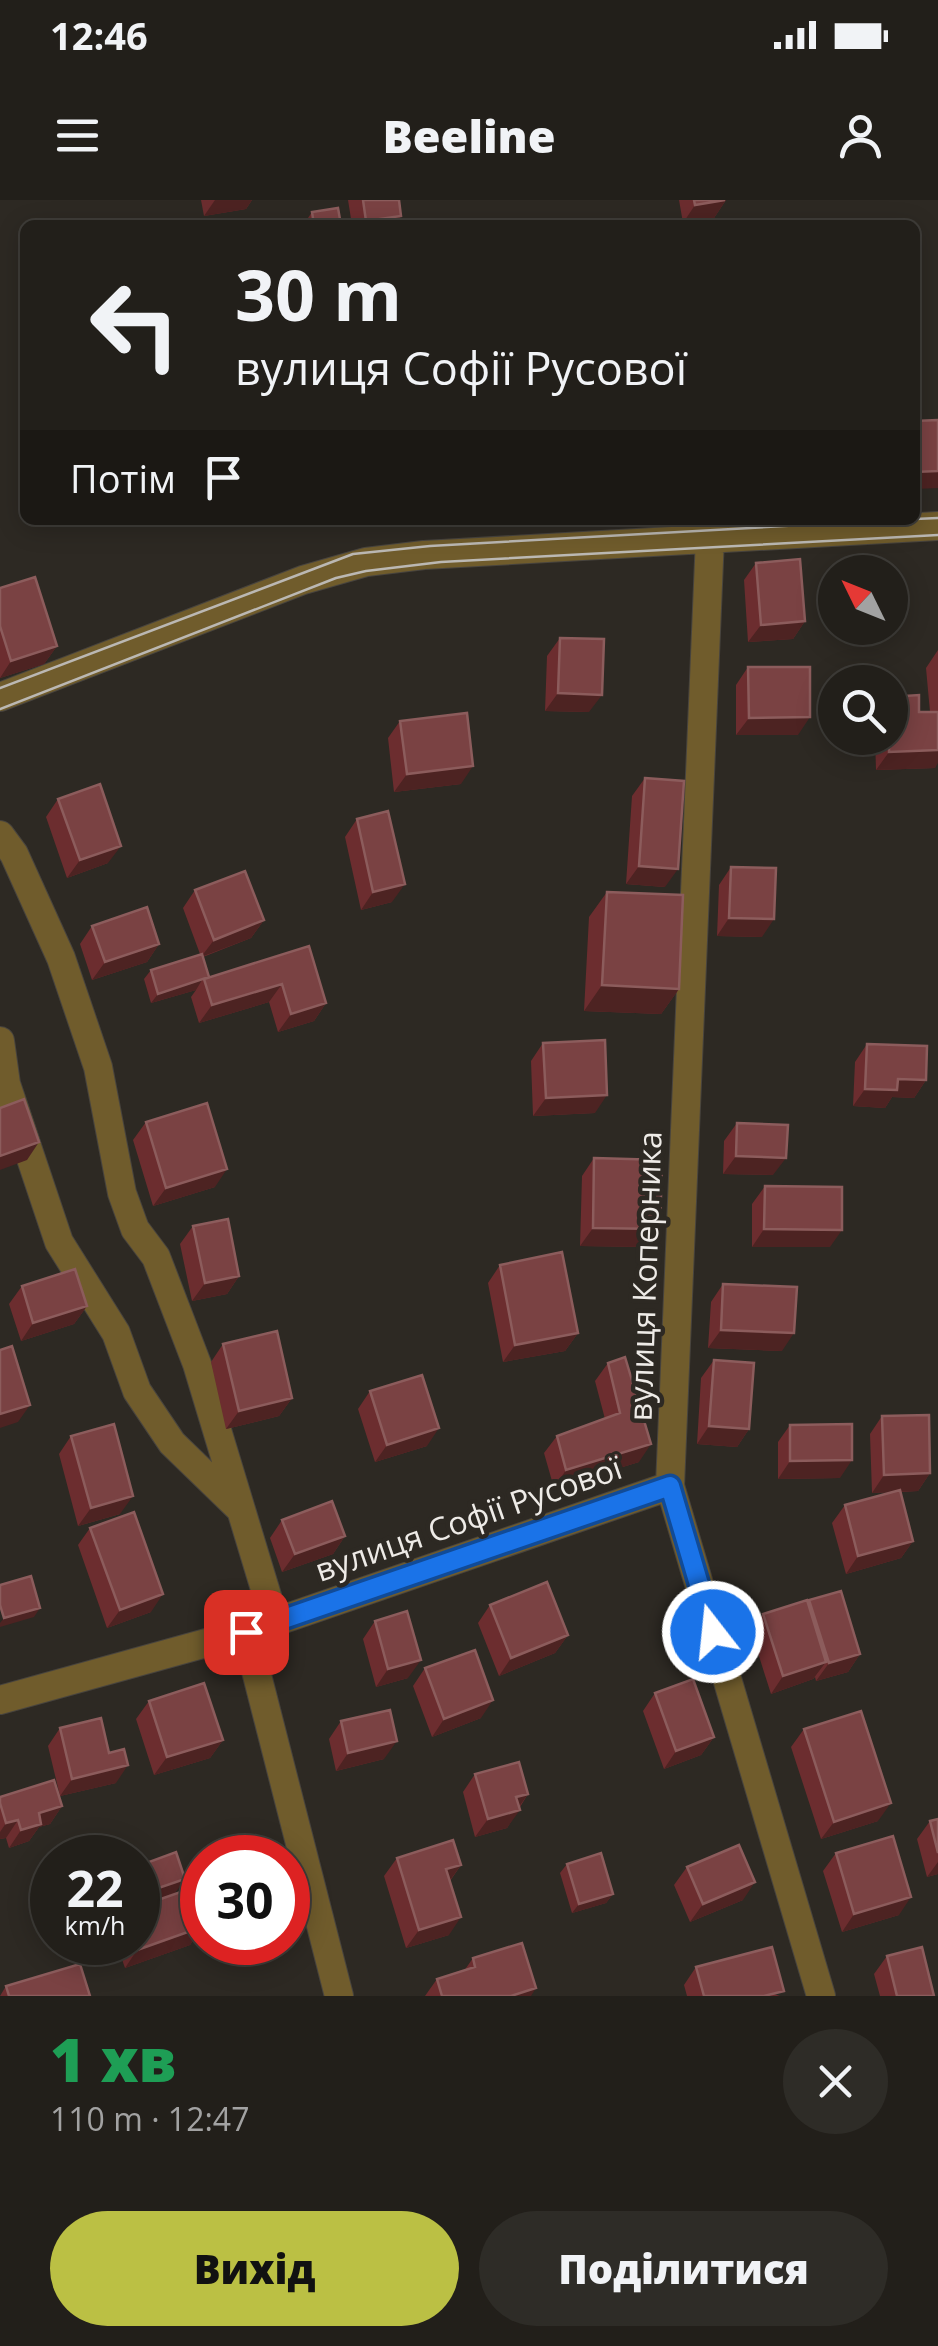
<!DOCTYPE html>
<html lang="uk">
<head>
<meta charset="utf-8">
<style>
  body { margin:0; font-family:"Open Sans",sans-serif; background:#2e2c27; color:#f1f3f6; height:100vh; display:flex; flex-direction:column; font-size:38px; white-space:nowrap }
  * { box-sizing:border-box; margin:0 }
  p { font-size:32px; color:#a2a2a2 }
  .icon { flex:none; width:55px; height:55px; fill:none; stroke:currentColor; stroke-width:2; stroke-linecap:round; stroke-linejoin:round }
  .map { position:relative; height:1796px; overflow:hidden }
  .panel { display:flex; flex-direction:column; background:#221f1a; flex:1 }
  .panel>* { flex:none }
  .banner { position:absolute; left:20px; top:20px; width:900px; height:305px; border-radius:15px; box-shadow:0 5px 25px #0003,0 0 0 2px #3f3d39; background:#221f1a; color:#f1f3f6; overflow:hidden }
  .needle { width:65px; rotate:313deg }
  .buttons { position:absolute; left:818px; top:355px; display:grid; gap:20px }
  .buttons a { display:grid; place-items:center; width:90px; height:90px; border-radius:50%; background:#221f1a; box-shadow:0 5px 25px #0003,0 0 0 2px #3f3d39; font-size:50px }
  .speed { position:absolute; left:30px; top:1635px; display:flex; gap:20px; font-size:50px; font-weight:700; text-align:center }
  .speed>* { display:grid; place-content:center; width:130px; height:130px; border-radius:50%; background:#221f1a; box-shadow:0 5px 25px #0003,0 0 0 2px #3f3d39; line-height:1 }
  .speed small { font-size:25px; font-weight:400 }
  .speed .limit { border:15px solid #d22; background:#fff; color:#111 }
  .pin { position:absolute; display:grid; place-items:center; width:85px; height:85px; color:#fff; margin:-42px; border-radius:20px; box-shadow:0 5px 15px #0006 }
  .me { position:absolute; width:110px; margin:-55px; rotate:344deg; stroke-linejoin:round; filter:drop-shadow(0 0 8px #0008) }
  .turn { display:flex; align-items:center; gap:35px; height:210px; padding:0 50px; font-size:45px }
  .turn .icon { width:130px; height:130px; stroke-width:2.5 }
  .turn b { display:block; font-size:70px; line-height:85px }
  .then { display:flex; align-items:center; height:95px; padding:0 50px; background:#0003; gap:20px; font-size:38px }
  .round { display:grid; place-items:center; flex:none; width:105px; height:105px; border-radius:52px; background:#2e2c27 }
  .head { display:flex; align-items:center; justify-content:space-between; height:170px; padding:0 50px }
  h1 { font-size:60px; font-weight:800; line-height:75px; color:#1e9e55 }
  .primary-button { display:flex; gap:20px; margin-top:auto; padding:20px 50px }
  .primary-button a { flex:1; height:115px; border-radius:60px; background:#bbc044; color:#111; font-size:40px; font-weight:800; line-height:115px; text-align:center }
  .primary-button a+a { background:#2e2c27; color:#f1f3f6 }
  .status { display:flex; justify-content:space-between; align-items:center; height:70px; padding:0 50px; background:#221f1a; direction:ltr }
  .status svg { height:28px; fill:currentColor }
  header { display:flex; justify-content:space-between; align-items:center; height:130px; padding:0 50px; background:#221f1a; font-size:45px; font-weight:800 }
  .map>svg:first-child { display:block }
</style>
</head>
<body>
<div class="status"><b>12:46</b><svg viewBox="0 0 49 12"><path d="M0 12V9h3v3zM5 12V6h3v6zM10 12V3h3v9zM15 12V0h3v12zM26 1h20v11H26zM47 4h2v5h-2z"/></svg></div>
<header><svg class="icon" aria-label="menu" viewBox="0 0 24 24"><path d="M4 6h16M4 12h16M4 18h16"/></svg>Beeline<svg class="icon" aria-label="person" viewBox="0 0 24 24"><circle cx="12" cy="8" r="4"/><path d="M4 21q1-7 8-7t8 7"/></svg></header>
<div class="map">
<svg width="938" height="1796" viewBox="0 0 938 1796">
  <rect width="100%" height="100%" fill="#2d2923"/>
  <g fill="none" stroke-linecap="round" stroke-linejoin="round">
    <defs>
      <path id="minor" d="M 710,337 L 670,1286 L 821,1796
        M 0,497 L 303,380 L 366,362 L 424,355 L 938,326
        M 0,635 L 14,654 L 61,758 L 98,867 L 122,993 L 135,1029 L 156,1057 L 197,1164 L 268,1399 L 261,1414 L 246,1432 L 339,1796
        M 0,841 L 6,884 L 59,1042 L 116,1133 L 137,1191 L 172,1243 L 238,1307
        M 0,1500 L 246,1432 L 670,1286"/>
    </defs>
    <use href="#minor" stroke="#48443e" stroke-width="30"/>
    <use href="#minor" stroke="#705c2c" stroke-width="28"/>
    <path stroke="#bbb8b3" stroke-width="2.5" d="M 915,319 L 938,318
      M 0,488 L 353,354 L 430,346 L 891,320
      M 0,509 L 336,378 L 366,371 L 441,362 L 938,335"/>
  </g>
  <path fill="#6c2d2f" d="M 201,0 L 252,0 L 246,9 L 204,16 Z
    M 348,0 L 399,0 L 401,16 L 394,25 L 352,25 Z
    M 679,0 L 726,0 L 714,18 L 683,23 Z
    M 312,12 L 341,25 L 306,25 L 306,21 Z
    M 756,363 L 805,421 L 793,439 L 748,442 L 744,380 Z
    M 0,388 L 57,446 L 44,464 L 0,478 Z
    M 560,438 L 589,512 L 545,511 L 547,456 Z
    M 938,450 L 938,550 L 935,568 L 876,570 L 875,538 L 890,538 L 919,512 L 930,512 L 926,468 Z
    M 748,467 L 798,535 L 736,535 L 736,485 Z
    M 400,521 L 461,584 L 394,592 L 388,538 Z
    M 645,578 L 665,687 L 626,684 L 632,596 Z
    M 58,599 L 108,663 L 67,678 L 46,617 Z
    M 357,619 L 392,702 L 361,710 L 345,637 Z
    M 731,667 L 762,737 L 717,736 L 719,685 Z
    M 195,690 L 264,720 L 251,738 L 203,757 L 209,777 L 309,746 L 326,803 L 314,821 L 278,832 L 269,802 L 199,823 L 191,797 L 196,790 L 151,803 L 144,779 L 151,770 L 200,754 L 183,708 Z
    M 607,692 L 679,789 L 661,814 L 584,811 L 589,717 Z
    M 92,726 L 159,744 L 147,762 L 92,780 L 80,744 Z
    M 543,843 L 595,913 L 533,916 L 531,861 Z
    M 867,844 L 926,880 L 914,898 L 892,897 L 885,908 L 853,906 L 855,862 Z
    M 146,922 L 215,987 L 153,1006 L 133,940 Z
    M 737,923 L 773,975 L 723,974 L 724,941 Z
    M 594,958 L 647,1047 L 580,1046 L 582,976 Z
    M 765,986 L 830,1047 L 752,1047 L 752,1004 Z
    M 193,1026 L 239,1076 L 227,1094 L 192,1101 L 180,1044 Z
    M 500,1065 L 578,1133 L 565,1151 L 503,1162 L 488,1083 Z
    M 723,1084 L 782,1151 L 708,1148 L 711,1102 Z
    M 22,1086 L 87,1106 L 74,1124 L 21,1141 L 9,1104 Z
    M 223,1144 L 292,1198 L 279,1216 L 226,1229 L 211,1162 Z
    M 714,1160 L 749,1229 L 737,1247 L 697,1244 L 701,1178 Z
    M 608,1163 L 639,1262 L 554,1288 L 544,1253 L 557,1236 L 605,1219 L 595,1181 Z
    M 370,1191 L 427,1246 L 375,1262 L 358,1209 Z
    M 882,1216 L 930,1273 L 918,1291 L 900,1292 L 913,1341 L 901,1358 L 846,1374 L 832,1323 L 845,1305 L 891,1292 L 872,1293 L 870,1234 Z
    M 790,1225 L 840,1278 L 778,1279 L 778,1242 Z
    M 71,1236 L 120,1314 L 78,1326 L 59,1254 Z
    M 282,1320 L 345,1336 L 333,1354 L 282,1372 L 270,1338 Z
    M 90,1328 L 151,1412 L 107,1428 L 78,1345 Z
    M 809,1400 L 860,1454 L 848,1472 L 816,1481 L 815,1477 L 813,1479 L 771,1494 L 751,1431 L 763,1414 L 807,1402 Z
    M 490,1405 L 568,1435 L 555,1453 L 499,1476 L 478,1423 Z
    M 375,1421 L 408,1478 L 376,1487 L 363,1439 Z
    M 425,1468 L 481,1518 L 432,1537 L 413,1486 Z
    M 655,1493 L 714,1537 L 701,1555 L 664,1569 L 643,1511 Z
    M 149,1501 L 223,1540 L 210,1558 L 154,1575 L 136,1519 Z
    M 341,1521 L 384,1559 L 336,1571 L 329,1539 Z
    M 60,1528 L 109,1553 L 116,1583 L 60,1596 L 48,1546 Z
    M 804,1529 L 878,1621 L 821,1639 L 791,1547 Z
    M 475,1574 L 528,1594 L 507,1628 L 475,1637 L 463,1592 Z
    M 0,1597 L 62,1606 L 50,1624 L 39,1627 L 29,1641 L 9,1648 L 6,1638 L 0,1639 Z
    M 938,1619 L 938,1674 L 927,1677 L 917,1639 L 930,1621 Z
    M 836,1653 L 899,1715 L 842,1732 L 823,1671 Z
    M 397,1658 L 461,1665 L 450,1681 L 449,1735 L 406,1748 L 384,1676 Z
    M 567,1664 L 613,1694 L 606,1703 L 572,1713 L 560,1673 Z
    M 687,1667 L 743,1700 L 690,1722 L 674,1685 Z
    M 185,1679 L 174,1694 L 202,1727 L 190,1745 L 125,1768 L 116,1742 L 138,1742 Z
    M 887,1756 L 934,1796 L 880,1796 L 874,1774 Z
    M 473,1758 L 531,1796 L 425,1796 L 437,1779 L 464,1771 Z
    M 696,1767 L 780,1796 L 687,1796 L 684,1785 Z
    M 6,1786 L 90,1796 L 0,1796 Z"/>
  <path fill="#4d2322" d="M 215,0 L 252,0 L 246,9 L 204,16 Z
    M 726,0 L 714,18 L 683,23 L 695,5 Z
    M 401,16 L 394,25 L 364,25 L 366,21 Z
    M 938,271 L 938,288 L 915,289 L 915,272 Z
    M 805,421 L 793,439 L 748,442 L 761,425 Z
    M 57,446 L 44,464 L 0,478 L 11,461 Z
    M 558,493 L 602,495 L 589,512 L 545,511 Z
    M 810,517 L 798,535 L 736,535 L 749,518 Z
    M 938,550 L 938,563 L 935,568 L 876,570 L 889,552 Z
    M 473,566 L 461,584 L 394,592 L 407,574 Z
    M 121,646 L 108,663 L 67,678 L 80,660 Z
    M 639,666 L 678,669 L 665,687 L 626,684 Z
    M 405,684 L 392,702 L 361,710 L 373,692 Z
    M 729,718 L 774,719 L 762,737 L 717,736 Z
    M 264,720 L 251,738 L 201,757 L 214,740 Z
    M 159,744 L 147,762 L 92,780 L 105,762 Z
    M 202,780 L 196,790 L 151,803 L 158,794 Z
    M 282,784 L 269,802 L 199,823 L 212,805 Z
    M 602,785 L 679,789 L 661,814 L 584,811 Z
    M 326,803 L 314,821 L 278,832 L 291,814 Z
    M 898,879 L 926,880 L 914,898 L 892,897 L 885,908 L 853,906 L 865,889 Z
    M 607,895 L 595,913 L 533,916 L 546,898 Z
    M 39,942 L 27,960 L 0,970 L 0,956 Z
    M 736,956 L 786,958 L 773,975 L 723,974 Z
    M 227,969 L 215,987 L 153,1006 L 166,988 Z
    M 593,1028 L 660,1029 L 647,1047 L 580,1046 Z
    M 764,1029 L 842,1030 L 830,1047 L 752,1047 Z
    M 239,1076 L 227,1094 L 192,1101 L 205,1083 Z
    M 87,1106 L 74,1124 L 21,1141 L 33,1123 Z
    M 721,1130 L 794,1133 L 782,1151 L 708,1148 Z
    M 578,1133 L 565,1151 L 503,1162 L 515,1145 Z
    M 292,1198 L 279,1216 L 226,1229 L 239,1211 Z
    M 30,1205 L 18,1222 L 0,1228 L 0,1214 Z
    M 709,1226 L 749,1229 L 737,1247 L 697,1244 Z
    M 439,1228 L 427,1246 L 375,1262 L 387,1245 Z
    M 651,1244 L 639,1262 L 554,1288 L 566,1270 Z
    M 852,1260 L 840,1278 L 778,1279 L 790,1261 Z
    M 930,1273 L 918,1291 L 872,1293 L 884,1275 Z
    M 133,1296 L 120,1314 L 78,1326 L 91,1308 Z
    M 345,1336 L 333,1354 L 282,1372 L 295,1354 Z
    M 913,1341 L 901,1358 L 846,1374 L 858,1356 Z
    M 163,1394 L 151,1412 L 107,1428 L 120,1410 Z
    M 40,1408 L 34,1417 L 0,1427 L 0,1423 L 4,1418 Z
    M 568,1435 L 555,1453 L 499,1476 L 511,1458 Z
    M 860,1454 L 848,1472 L 816,1481 L 829,1463 Z
    M 421,1460 L 408,1478 L 376,1487 L 388,1469 Z
    M 826,1462 L 813,1479 L 771,1494 L 783,1476 Z
    M 493,1500 L 481,1518 L 432,1537 L 444,1519 Z
    M 714,1537 L 701,1555 L 664,1569 L 676,1551 Z
    M 223,1540 L 210,1558 L 154,1575 L 167,1557 Z
    M 397,1541 L 384,1559 L 336,1571 L 348,1553 Z
    M 128,1565 L 116,1583 L 60,1596 L 72,1579 Z
    M 528,1594 L 516,1611 L 520,1610 L 507,1628 L 475,1637 L 488,1619 L 516,1597 Z
    M 891,1603 L 878,1621 L 821,1639 L 834,1622 Z
    M 62,1606 L 50,1624 L 39,1627 L 29,1641 L 9,1648 L 21,1630 L 39,1613 Z
    M 18,1620 L 6,1638 L 0,1639 L 0,1632 L 6,1623 Z
    M 938,1662 L 938,1674 L 927,1677 Z
    M 461,1665 L 448,1683 L 446,1669 Z
    M 185,1679 L 173,1696 L 138,1709 L 138,1695 Z
    M 755,1682 L 743,1700 L 690,1722 L 703,1704 Z
    M 613,1694 L 606,1703 L 572,1713 L 579,1704 Z
    M 911,1697 L 899,1715 L 842,1732 L 854,1714 Z
    M 461,1717 L 449,1735 L 406,1748 L 419,1730 Z
    M 202,1727 L 190,1745 L 125,1768 L 137,1750 Z
    M 536,1788 L 531,1796 L 511,1796 Z"/>
  <path fill="#7a4243" stroke="#8c5c5c" stroke-width="2.5" d="M 363,0 L 399,0 L 401,16 L 366,21 Z
    M 694,0 L 725,0 L 695,5 Z
    M 338,8 L 341,25 L 314,25 L 312,12 Z
    M 938,220 L 938,271 L 915,272 L 915,221 Z
    M 800,359 L 805,421 L 761,425 L 756,363 Z
    M 35,377 L 57,446 L 11,461 L 0,426 L 0,388 Z
    M 560,438 L 604,439 L 602,495 L 558,493 Z
    M 748,467 L 810,467 L 810,517 L 749,518 Z
    M 919,495 L 919,512 L 938,512 L 938,550 L 889,552 L 890,497 Z
    M 467,513 L 473,566 L 407,574 L 400,521 Z
    M 645,578 L 684,581 L 678,669 L 639,666 Z
    M 100,584 L 121,646 L 80,660 L 58,599 Z
    M 388,611 L 405,684 L 373,692 L 357,619 Z
    M 731,667 L 776,668 L 774,719 L 729,718 Z
    M 245,671 L 264,720 L 214,740 L 195,690 Z
    M 607,692 L 683,695 L 679,789 L 602,785 Z
    M 147,707 L 159,744 L 105,762 L 92,726 Z
    M 309,746 L 326,803 L 291,814 L 282,784 L 212,805 L 204,779 Z
    M 202,754 L 209,777 L 158,794 L 151,770 Z
    M 605,840 L 607,895 L 546,898 L 543,843 Z
    M 867,844 L 927,846 L 926,880 L 898,879 L 897,890 L 865,889 Z
    M 24,899 L 39,942 L 0,956 L 0,908 Z
    M 207,903 L 227,969 L 166,988 L 146,922 Z
    M 737,923 L 788,925 L 786,958 L 736,956 Z
    M 594,958 L 662,960 L 660,1029 L 593,1028 Z
    M 765,986 L 842,987 L 842,1030 L 764,1029 Z
    M 228,1019 L 239,1076 L 205,1083 L 193,1026 Z
    M 562,1052 L 578,1133 L 515,1145 L 500,1065 Z
    M 75,1069 L 87,1106 L 33,1123 L 22,1086 Z
    M 723,1084 L 797,1087 L 794,1133 L 721,1130 Z
    M 277,1131 L 292,1198 L 239,1211 L 223,1144 Z
    M 12,1146 L 30,1205 L 0,1214 L 0,1150 Z
    M 625,1157 L 651,1244 L 566,1270 L 557,1236 L 620,1213 L 608,1163 Z
    M 714,1160 L 754,1163 L 749,1229 L 709,1226 Z
    M 422,1175 L 439,1228 L 387,1245 L 370,1191 Z
    M 929,1215 L 930,1273 L 884,1275 L 882,1216 Z
    M 114,1224 L 133,1296 L 91,1308 L 71,1236 Z
    M 852,1224 L 852,1260 L 790,1261 L 790,1225 Z
    M 900,1290 L 913,1341 L 858,1356 L 845,1305 Z
    M 332,1301 L 345,1336 L 295,1354 L 282,1320 Z
    M 134,1312 L 163,1394 L 120,1410 L 90,1328 Z
    M 31,1376 L 40,1408 L 4,1418 L 0,1405 L 0,1385 Z
    M 547,1382 L 568,1435 L 511,1458 L 490,1405 Z
    M 841,1391 L 860,1454 L 829,1463 L 809,1400 Z
    M 807,1400 L 826,1462 L 783,1476 L 763,1414 Z
    M 407,1411 L 421,1460 L 388,1469 L 375,1421 Z
    M 475,1450 L 493,1500 L 444,1519 L 425,1468 Z
    M 693,1479 L 714,1537 L 676,1551 L 655,1493 Z
    M 204,1483 L 223,1540 L 167,1557 L 149,1501 Z
    M 390,1510 L 397,1541 L 348,1553 L 341,1521 Z
    M 861,1511 L 891,1603 L 834,1622 L 804,1529 Z
    M 101,1518 L 109,1553 L 124,1549 L 128,1565 L 72,1579 L 60,1528 Z
    M 519,1562 L 528,1594 L 516,1597 L 520,1610 L 488,1619 L 475,1574 Z
    M 54,1580 L 62,1606 L 39,1613 L 41,1624 L 21,1630 L 18,1620 L 6,1623 L 0,1603 L 0,1597 Z
    M 938,1619 L 938,1653 L 930,1621 Z
    M 893,1636 L 911,1697 L 854,1714 L 836,1653 Z
    M 453,1640 L 461,1665 L 446,1669 L 461,1717 L 419,1730 L 397,1658 Z
    M 739,1645 L 755,1682 L 703,1704 L 687,1667 Z
    M 176,1652 L 185,1679 L 138,1695 L 138,1666 Z
    M 601,1653 L 613,1694 L 579,1704 L 567,1664 Z
    M 189,1689 L 202,1727 L 137,1750 L 135,1742 L 138,1742 L 138,1707 Z
    M 522,1743 L 536,1788 L 511,1796 L 442,1796 L 437,1779 L 475,1767 L 473,1758 Z
    M 772,1747 L 784,1791 L 764,1796 L 704,1796 L 696,1767 Z
    M 922,1747 L 934,1796 L 897,1796 L 887,1756 Z
    M 80,1764 L 90,1796 L 9,1796 L 6,1786 Z"/>
  <g fill="none" stroke-linecap="round" stroke-linejoin="round">
    <defs>
      <path id="route" d="M 246,1432 L 670,1286 L 713,1432"/>
    </defs>
    <use href="#route" stroke="#114b97" stroke-width="25"/>
    <use href="#route" stroke="#1a73e8" stroke-width="18"/>
  </g>
  <g text-anchor="middle" dominant-baseline="central" stroke-width="9" stroke-linejoin="round" paint-order="stroke">
    <g font-size="32" fill="#eeebe7" stroke="#2d2923">
      <text transform="translate(644 1076) rotate(-88)">вулиця Коперника</text>
      <text transform="translate(468 1318) rotate(-19)">вулиця Софії Русової</text>
    </g>
  </g>
</svg>
<div class="buttons">
<a><svg class="needle" viewBox="-14 -14 28 28"><path d="M0-13l5 13h-10z" fill="#e53935"/><path d="M0 13l5-13h-10z" fill="#a2a2a2"/></svg></a>
<a><svg class="icon" aria-label="search" viewBox="0 0 24 24"><circle cx="10" cy="10" r="6"/><path d="M15 15l6 6"/></svg></a>
</div>
<div class="speed"><div>22<small>km/h</small></div><div class="limit">30</div></div>
<div class="pin" style="left:246px;top:1432px;background:#d93025"><svg class="icon" aria-label="arrive" viewBox="0 0 24 24"><path d="M6 21V4h12l-3 4 3 4H6"/></svg></div>
<svg class="me" style="left:713px;top:1432px" viewBox="-20 -20 40 40"><circle r="17" fill="#1a73e8" stroke="#fff" stroke-width="3"/><path d="M0-11L8 9 0 5-8 9z" fill="#fff"/></svg>
<div class="banner">
<div class="turn"><svg class="icon" aria-label="left" viewBox="0 0 24 24"><path d="M17 20v-9H6M10 6l-5 5 5 5"/></svg><div><b>30 m</b>вулиця Софії Русової</div></div>
<div class="then">Потім<svg class="icon" aria-label="arrive" viewBox="0 0 24 24"><path d="M6 21V4h12l-3 4 3 4H6"/></svg></div>
</div>
</div>
<section class="panel">
<div class="head"><div><h1>1 хв</h1><p>110 m · 12:47</p></div><a class="round"><svg class="icon" aria-label="close" viewBox="0 0 24 24"><path d="M6 6l12 12M18 6L6 18"/></svg></a></div>
<div class="primary-button"><a>Вихід</a><a>Поділитися</a></div>
</section>
</body>
</html>
